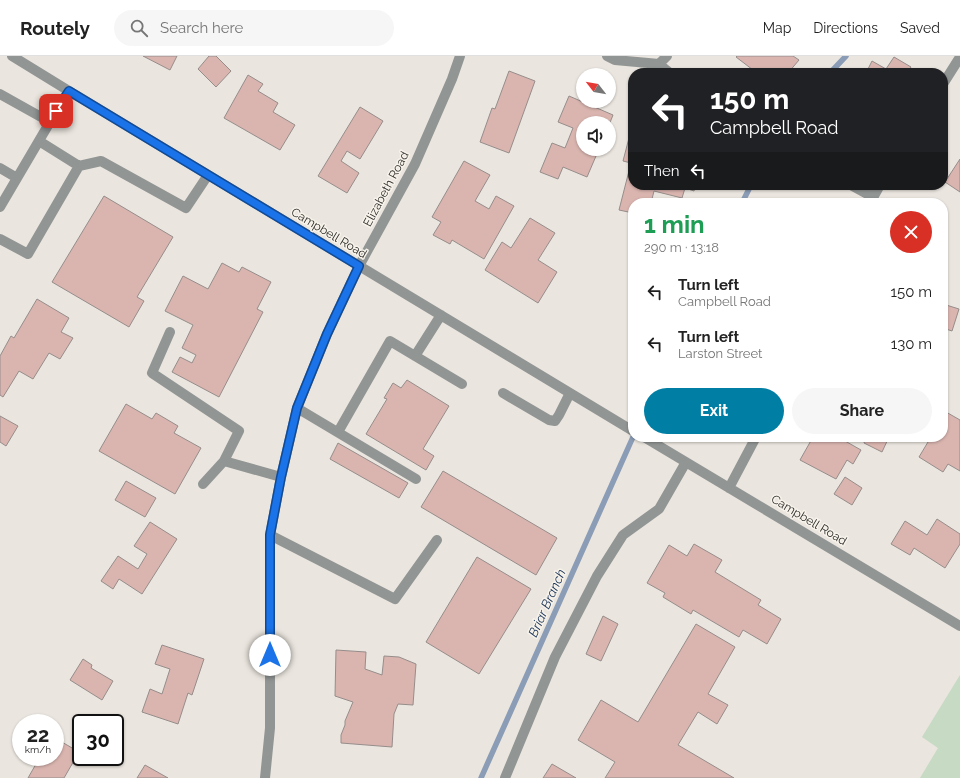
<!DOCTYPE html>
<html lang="en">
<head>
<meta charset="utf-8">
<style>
  body { margin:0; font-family:Raleway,sans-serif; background:#f6f6f6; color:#222; height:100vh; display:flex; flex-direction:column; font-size:15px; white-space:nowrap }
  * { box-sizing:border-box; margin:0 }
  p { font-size:13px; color:#767676 }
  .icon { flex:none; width:22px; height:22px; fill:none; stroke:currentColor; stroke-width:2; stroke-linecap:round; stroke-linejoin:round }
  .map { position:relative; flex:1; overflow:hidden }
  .drawer { position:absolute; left:628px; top:142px; width:320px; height:244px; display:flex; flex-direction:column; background:#fff; border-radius:16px; box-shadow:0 1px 3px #0004 }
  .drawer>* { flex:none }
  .banner { position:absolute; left:628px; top:12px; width:320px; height:122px; border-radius:16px; box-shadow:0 1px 3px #0004; background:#202124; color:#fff; overflow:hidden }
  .needle { width:26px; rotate:301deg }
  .controls { position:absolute; left:576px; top:12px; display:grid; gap:8px }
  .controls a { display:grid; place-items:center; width:40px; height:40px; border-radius:50%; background:#fff; box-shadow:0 1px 3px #0004; font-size:20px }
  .speed { position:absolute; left:12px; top:658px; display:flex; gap:8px; font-size:20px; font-weight:700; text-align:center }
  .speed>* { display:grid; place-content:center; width:52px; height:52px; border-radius:50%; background:#fff; box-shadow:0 1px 3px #0004; line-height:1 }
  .speed small { font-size:10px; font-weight:400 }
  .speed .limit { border:2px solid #111; border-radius:6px; background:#fff; color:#111 }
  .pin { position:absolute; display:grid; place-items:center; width:34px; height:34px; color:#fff; margin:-17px; border-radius:8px; box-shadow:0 2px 6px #0006 }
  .me { position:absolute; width:44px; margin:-22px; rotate:0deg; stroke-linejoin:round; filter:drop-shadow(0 0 3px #0008) }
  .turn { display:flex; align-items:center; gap:14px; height:84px; padding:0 16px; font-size:18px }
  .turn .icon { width:52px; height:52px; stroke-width:2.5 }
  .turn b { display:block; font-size:28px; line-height:34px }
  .then { display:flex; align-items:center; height:38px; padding:0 16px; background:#0003; gap:8px; font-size:15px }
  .round { display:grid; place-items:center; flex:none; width:42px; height:42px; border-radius:21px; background:#f6f6f6 }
  .head { display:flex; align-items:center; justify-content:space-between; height:68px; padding:0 16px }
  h1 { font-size:24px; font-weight:700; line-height:30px; color:#1e9e55 }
  .action { display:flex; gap:8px; margin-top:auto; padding:8px 16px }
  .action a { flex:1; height:46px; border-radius:24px; background:#007ea4; color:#fff; font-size:16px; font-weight:700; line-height:46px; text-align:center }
  .action a+a { background:#f6f6f6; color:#222 }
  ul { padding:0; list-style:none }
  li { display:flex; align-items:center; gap:12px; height:52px; padding:0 16px }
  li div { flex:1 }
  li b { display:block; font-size:15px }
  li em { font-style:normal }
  header { display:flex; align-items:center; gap:24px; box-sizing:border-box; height:56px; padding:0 20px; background:#fff; border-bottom:1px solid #e0e0e0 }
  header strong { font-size:19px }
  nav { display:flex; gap:22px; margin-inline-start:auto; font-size:14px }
  .search { width:280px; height:36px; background:#f6f6f6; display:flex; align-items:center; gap:10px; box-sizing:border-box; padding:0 14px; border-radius:22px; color:#767676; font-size:15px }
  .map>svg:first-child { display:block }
</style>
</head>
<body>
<header>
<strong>Routely</strong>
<div class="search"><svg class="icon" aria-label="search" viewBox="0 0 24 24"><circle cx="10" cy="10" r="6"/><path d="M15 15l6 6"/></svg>Search here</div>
<nav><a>Map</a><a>Directions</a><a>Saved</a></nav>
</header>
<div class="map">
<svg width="960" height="722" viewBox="0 0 960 722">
  <rect width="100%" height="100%" fill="#eae5de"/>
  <path fill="#c6dac4" d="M 960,619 L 960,722 L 920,722 L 938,692 L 922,681 Z"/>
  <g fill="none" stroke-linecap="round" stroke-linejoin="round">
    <path stroke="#8a9cb6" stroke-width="5.5" d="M 830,17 L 846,0
      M 742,147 L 751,129
      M 481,722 L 633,381"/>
  </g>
  <path fill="#dab5b0" stroke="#968d8b" d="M 143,0 L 177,0 L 170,14 Z
    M 209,0 L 216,0 L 231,15 L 216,31 L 198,13 Z
    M 737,0 L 793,0 L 799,4 L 788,17 L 757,17 L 736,1 Z
    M 894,1 L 911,11 L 907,17 L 866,17 L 872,5 L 886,13 Z
    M 509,15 L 535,25 L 509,97 L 480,86 L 492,52 L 495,53 Z
    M 248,19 L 263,28 L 258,35 L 278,47 L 273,56 L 295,69 L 280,94 L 224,62 Z
    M 569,40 L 613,59 L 609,69 L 609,67 L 583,67 L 583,93 L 599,93 L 587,121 L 563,111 L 558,123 L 540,116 L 552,87 L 565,92 L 573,72 L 558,66 Z
    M 360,51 L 383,65 L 360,103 L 347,95 L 341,105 L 359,117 L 347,137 L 318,120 Z
    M 629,82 L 633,84 L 633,129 L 696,129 L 694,135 L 685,132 L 682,142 L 654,135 L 651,147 L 633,147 L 633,157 L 619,154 L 631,107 L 623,105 Z
    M 960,103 L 960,136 L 945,126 Z
    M 464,105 L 490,119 L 475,145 L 489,153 L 496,140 L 514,150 L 484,203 L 452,184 L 450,188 L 433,179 L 441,166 L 432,161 Z
    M 104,140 L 173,181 L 137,241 L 144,245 L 129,271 L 52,226 Z
    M 530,162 L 555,177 L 538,204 L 557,216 L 538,247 L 485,214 L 502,186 L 511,192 Z
    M 222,207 L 239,216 L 242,211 L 271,226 L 257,253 L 263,256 L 219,341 L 172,316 L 180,301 L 192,307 L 196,299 L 182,292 L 193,269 L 165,255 L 183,220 L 208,233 Z
    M 37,243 L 69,262 L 61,276 L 73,282 L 60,303 L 49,297 L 33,323 L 19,315 L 3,341 L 0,339 L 0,300 L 11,280 L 14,282 Z
    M 943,248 L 959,253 L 952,275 L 943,272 Z
    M 407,324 L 449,350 L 423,393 L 434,400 L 426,414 L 366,378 L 387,343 L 384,342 L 393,327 L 401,332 Z
    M 126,348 L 152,363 L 156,357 L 178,370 L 174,377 L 201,392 L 175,438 L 99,395 Z
    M 946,356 L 960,364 L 960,415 L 948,408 L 943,416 L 919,401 L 931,381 L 943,381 L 943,361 Z
    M 0,360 L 18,370 L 6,390 L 0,386 Z
    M 813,381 L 819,385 L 821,381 L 838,381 L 861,394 L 853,408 L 847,404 L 836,423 L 800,404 Z
    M 866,381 L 889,381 L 882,396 L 864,387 Z
    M 338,387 L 408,427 L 399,442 L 330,403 Z
    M 443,415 L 557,482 L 536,519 L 421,451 Z
    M 845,421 L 862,432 L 852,449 L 834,438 Z
    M 126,425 L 156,442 L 145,461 L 115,444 Z
    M 937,463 L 960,478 L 960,488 L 945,512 L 914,492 L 910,499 L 891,488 L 905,465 L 927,479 Z
    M 150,466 L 177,483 L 142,538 L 119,523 L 113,533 L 101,525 L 118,500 L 138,513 L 147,498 L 134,490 Z
    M 694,488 L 722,504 L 715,516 L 761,544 L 758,549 L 781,563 L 767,588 L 743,574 L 739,581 L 693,554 L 691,558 L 663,541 L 665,537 L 647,527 L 669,489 L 687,500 Z
    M 477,501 L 531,533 L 479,618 L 426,586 Z
    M 603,560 L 618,568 L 601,605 L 586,598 Z
    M 696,568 L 735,591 L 708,638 L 728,649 L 717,668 L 698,656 L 678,689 L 734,722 L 605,722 L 615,706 L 578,684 L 601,644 L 638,666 Z
    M 162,589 L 204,603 L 192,639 L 188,637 L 178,668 L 142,656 L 150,633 L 162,638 L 170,613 L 155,608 Z
    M 336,594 L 366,596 L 365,613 L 382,619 L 384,600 L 399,601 L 416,608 L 413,649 L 398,648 L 394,658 L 392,691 L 341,687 L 341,679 L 345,669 L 345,665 L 353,646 L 335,640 Z
    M 83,603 L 92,609 L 91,612 L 113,625 L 102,644 L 70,624 Z
    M 55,682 L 79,696 L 64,722 L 28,722 L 40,701 L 55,701 Z
    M 552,708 L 576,722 L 543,722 Z
    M 145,709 L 168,722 L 137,722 Z"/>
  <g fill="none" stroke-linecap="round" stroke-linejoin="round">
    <path stroke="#919594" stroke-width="10" d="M 12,0 L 69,35 L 633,375
      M 607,0 L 615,4 L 659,8 L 670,17
      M 659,8 L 667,0
      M 943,28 L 960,1
      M 0,38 L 50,66
      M 39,85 L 79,110 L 101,105 L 186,152 L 208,119
      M 0,112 L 17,122
      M 851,129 L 873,141
      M 870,147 L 880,129
      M 0,151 L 50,66 L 69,35
      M 0,183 L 28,198 L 79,110
      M 170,276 L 152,317 L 239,375 L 224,405 L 203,428
      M 415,300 L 441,259
      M 503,337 L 549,364 L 555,365 L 559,359 L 570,337
      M 297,352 L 416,423
      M 338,376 L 390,285 L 462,328
      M 644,381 L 960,570
      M 224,405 L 281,421
      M 729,432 L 756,381
      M 270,479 L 395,543 L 437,484
      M 265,722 L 270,672 L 270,479 L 281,421 L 297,352 L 327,278 L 359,210 L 415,108 L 452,23 L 460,0
      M 505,722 L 555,601 L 597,520 L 623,479 L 659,453 L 686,406"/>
  </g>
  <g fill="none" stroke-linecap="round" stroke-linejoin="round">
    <defs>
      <path id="route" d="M 56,55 L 69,35 L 359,210 L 327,278 L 297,352 L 281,421 L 270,479 L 270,599"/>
    </defs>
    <use href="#route" stroke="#114b97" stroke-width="10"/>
    <use href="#route" stroke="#1a73e8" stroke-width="7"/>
  </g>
  <g text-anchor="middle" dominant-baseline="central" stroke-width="3" stroke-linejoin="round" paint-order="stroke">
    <g font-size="12" fill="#2d2c29" stroke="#f7f3eb">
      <text transform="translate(386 133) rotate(-62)">Elizabeth Road</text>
      <text transform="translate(329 177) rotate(31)">Campbell Road</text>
      <text transform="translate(809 464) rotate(31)">Campbell Road</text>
    </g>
    <g font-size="13" font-style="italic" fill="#183156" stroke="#f7f3eb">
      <text transform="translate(547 547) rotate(-66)">Briar Branch</text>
    </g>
  </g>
</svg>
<div class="controls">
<a><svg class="needle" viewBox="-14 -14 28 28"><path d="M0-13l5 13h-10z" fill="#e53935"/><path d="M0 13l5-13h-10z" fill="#767676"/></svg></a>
<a><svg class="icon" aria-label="sound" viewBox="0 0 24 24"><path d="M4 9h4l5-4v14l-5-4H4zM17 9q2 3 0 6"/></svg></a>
</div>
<div class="speed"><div>22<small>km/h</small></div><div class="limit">30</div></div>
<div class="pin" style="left:56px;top:55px;background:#d93025"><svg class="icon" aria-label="arrive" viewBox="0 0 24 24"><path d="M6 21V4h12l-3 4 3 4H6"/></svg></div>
<svg class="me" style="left:270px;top:599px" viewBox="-20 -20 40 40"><circle r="19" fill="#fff"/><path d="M0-13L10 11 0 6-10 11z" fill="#1a73e8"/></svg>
<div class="banner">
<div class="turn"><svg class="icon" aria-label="left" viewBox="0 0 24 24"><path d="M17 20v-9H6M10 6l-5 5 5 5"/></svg><div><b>150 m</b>Campbell Road</div></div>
<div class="then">Then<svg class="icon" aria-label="left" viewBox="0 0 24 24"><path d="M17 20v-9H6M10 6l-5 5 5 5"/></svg></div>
</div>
<section class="drawer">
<div class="head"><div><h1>1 min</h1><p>290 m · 13:18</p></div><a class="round" style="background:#d93025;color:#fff"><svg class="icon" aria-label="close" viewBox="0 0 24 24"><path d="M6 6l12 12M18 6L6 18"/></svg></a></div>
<ul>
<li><svg class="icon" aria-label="left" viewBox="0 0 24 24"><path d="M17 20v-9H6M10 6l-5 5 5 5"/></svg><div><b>Turn left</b><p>Campbell Road</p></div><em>150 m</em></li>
<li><svg class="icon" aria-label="left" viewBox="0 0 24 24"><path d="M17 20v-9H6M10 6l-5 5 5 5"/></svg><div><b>Turn left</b><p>Larston Street</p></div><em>130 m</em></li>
</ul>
<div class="action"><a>Exit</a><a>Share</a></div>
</section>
</div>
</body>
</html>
